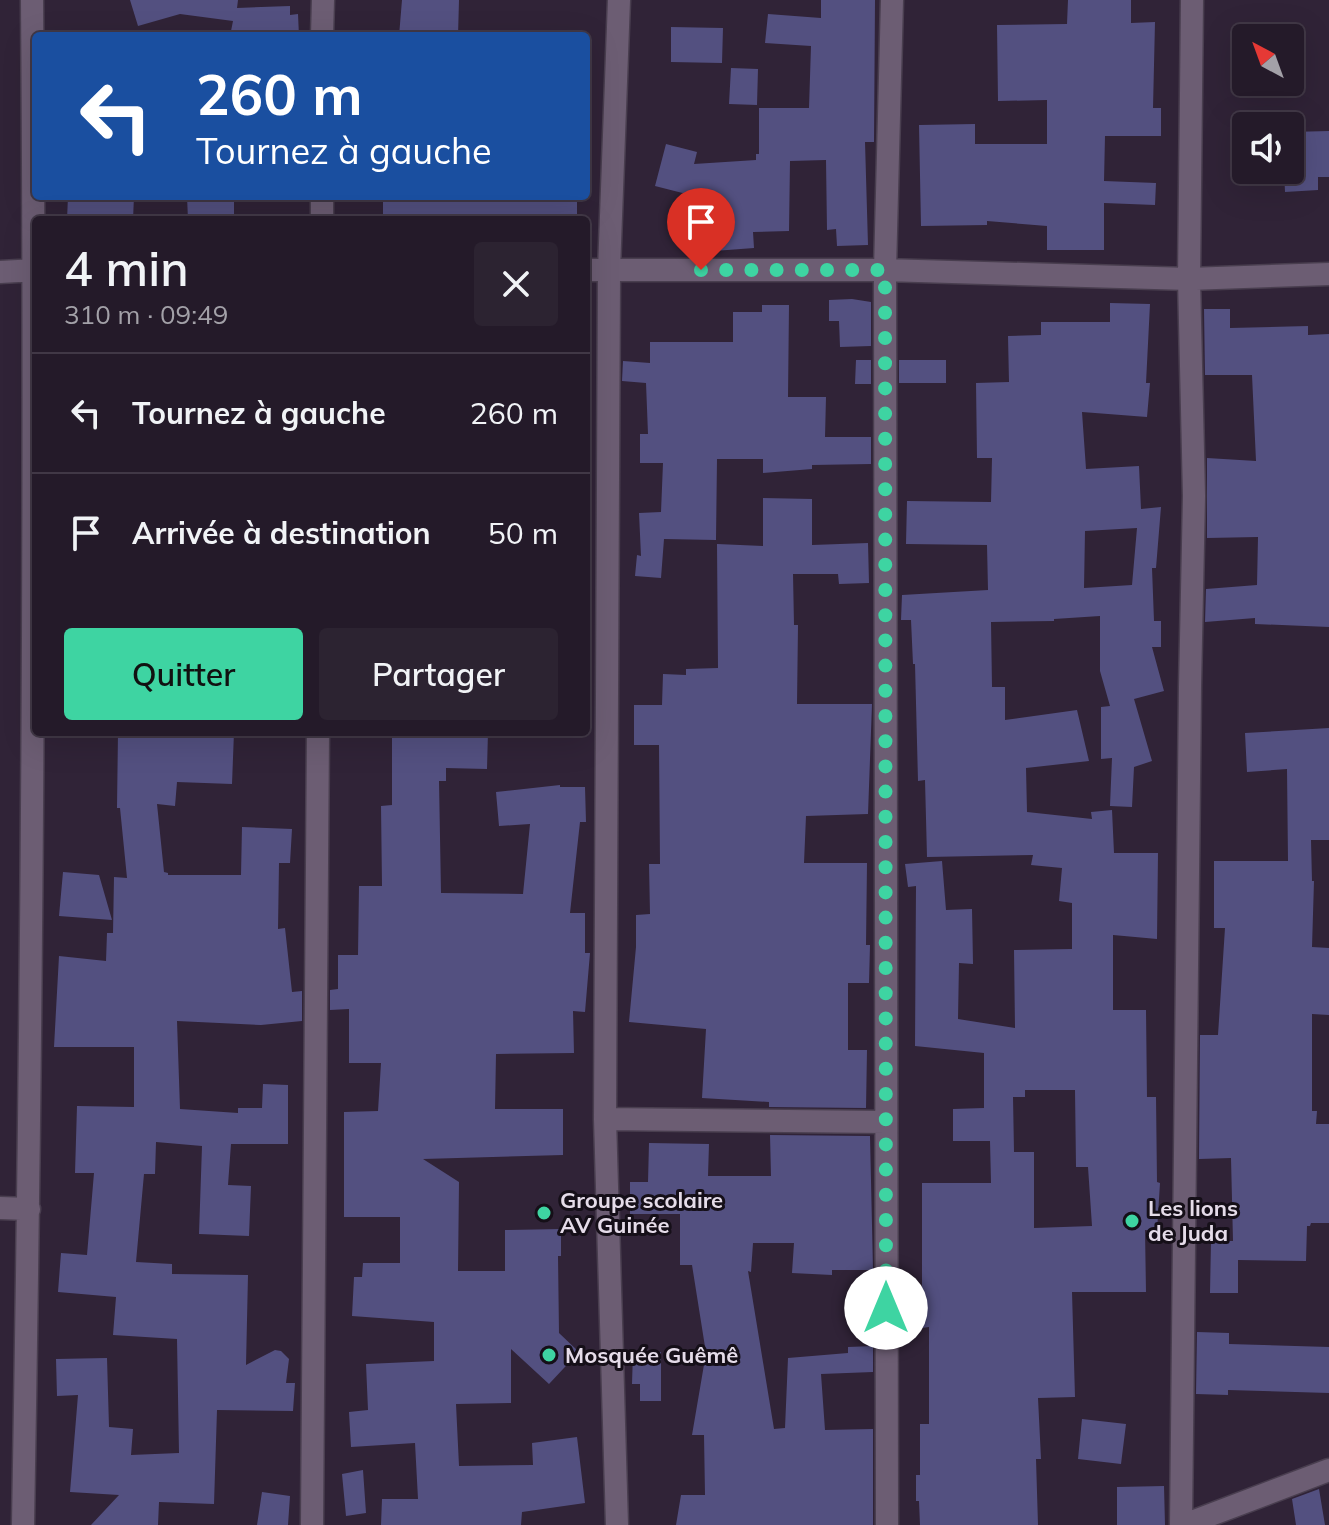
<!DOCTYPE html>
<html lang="fr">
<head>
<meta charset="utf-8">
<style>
  body { margin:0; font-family:Mulish,sans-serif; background:#2c2331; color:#f1f3f6; height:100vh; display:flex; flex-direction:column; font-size:30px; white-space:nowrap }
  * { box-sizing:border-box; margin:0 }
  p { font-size:26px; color:#a3a1a8 }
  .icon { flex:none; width:44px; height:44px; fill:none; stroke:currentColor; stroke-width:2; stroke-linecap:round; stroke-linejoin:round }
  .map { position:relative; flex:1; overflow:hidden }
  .details { position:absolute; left:32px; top:216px; width:558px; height:520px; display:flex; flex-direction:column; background:#241a29; border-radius:8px; box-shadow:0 8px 32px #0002,0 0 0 2px #413846 }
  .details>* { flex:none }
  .hud { position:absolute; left:32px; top:32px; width:558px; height:168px; border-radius:8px; box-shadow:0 8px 32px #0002,0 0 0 2px #413846; background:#1a4fa0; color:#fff; overflow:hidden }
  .needle { width:52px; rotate:319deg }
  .controls { position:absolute; left:1232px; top:24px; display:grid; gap:16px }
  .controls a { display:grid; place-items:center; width:72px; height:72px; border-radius:8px; background:#241a29; box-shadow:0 8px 32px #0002,0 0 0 2px #413846; font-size:40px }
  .pin { position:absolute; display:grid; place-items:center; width:68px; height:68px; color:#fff; margin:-82px -34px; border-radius:50% 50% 50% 0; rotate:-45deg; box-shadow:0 0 8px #0007 }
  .pin .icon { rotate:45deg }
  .me { position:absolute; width:88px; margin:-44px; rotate:0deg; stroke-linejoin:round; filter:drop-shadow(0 0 6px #0008) }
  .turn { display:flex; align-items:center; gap:28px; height:168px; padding:0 32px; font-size:36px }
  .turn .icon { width:104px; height:104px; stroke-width:2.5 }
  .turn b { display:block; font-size:56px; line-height:68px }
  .round { display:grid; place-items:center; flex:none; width:84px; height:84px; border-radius:8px; background:#2c2331 }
  .overview { display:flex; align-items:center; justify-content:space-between; height:136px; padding:0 32px }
  h1 { font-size:48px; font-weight:600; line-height:60px }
  .cta { display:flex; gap:16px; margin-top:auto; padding:16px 32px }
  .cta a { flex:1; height:92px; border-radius:8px; background:#3ed4a2; color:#111; font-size:32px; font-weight:600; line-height:92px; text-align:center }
  .cta a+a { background:#2c2331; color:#f1f3f6 }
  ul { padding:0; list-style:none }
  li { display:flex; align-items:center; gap:24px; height:120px; padding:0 32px; border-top:2px solid #413846 }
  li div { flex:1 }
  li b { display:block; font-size:30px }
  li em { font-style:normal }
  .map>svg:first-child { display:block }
</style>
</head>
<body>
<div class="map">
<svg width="1329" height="1525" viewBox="0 0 1329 1525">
  <rect width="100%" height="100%" fill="#302337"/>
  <path fill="#535080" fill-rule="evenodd" d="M 130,0 L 238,0 L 237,8 L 290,6 L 290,15 L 298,14 L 299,36 L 230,36 L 233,21 L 180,14 L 138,26 Z
    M 402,0 L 459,0 L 458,36 L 399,36 Z
    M 821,0 L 875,0 L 874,142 L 865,142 L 868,245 L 837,246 L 836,229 L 827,230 L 826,160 L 790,161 L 789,231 L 753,232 L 754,248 L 714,251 L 710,200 L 655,186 L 666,144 L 697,152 L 694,164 L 756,160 L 756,154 L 759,154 L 759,108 L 809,108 L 811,46 L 765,43 L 768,14 L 821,18 Z
    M 1068,0 L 1131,0 L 1131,23 L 1155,22 L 1153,108 L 1161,108 L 1161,136 L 1105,136 L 1104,181 L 1156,183 L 1155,205 L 1104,203 L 1104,250 L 1047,250 L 1047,226 L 987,221 L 987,225 L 921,226 L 919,125 L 975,124 L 975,144 L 1047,144 L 1047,100 L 998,101 L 997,25 L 1067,24 Z
    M 671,27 L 723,28 L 722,63 L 671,62 Z
    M 731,68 L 758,69 L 757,105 L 729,104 Z
    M 1329,131 L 1329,177 L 1318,177 L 1318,190 L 1285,192 L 1284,170 L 1290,170 L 1290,132 Z
    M 68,196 L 134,196 L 133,220 L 67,220 Z
    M 187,196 L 234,196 L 234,220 L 188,220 Z
    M 383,196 L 475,196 L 516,201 L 516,196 L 577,196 L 577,220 L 383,220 Z
    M 852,299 L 871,302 L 871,346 L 840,347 L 839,321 L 829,321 L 829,300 Z
    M 1110,303 L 1150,304 L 1146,383 L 1150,383 L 1147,417 L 1082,412 L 1086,469 L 1139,466 L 1141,509 L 1161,507 L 1156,568 L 1152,568 L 1154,621 L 1161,621 L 1161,647 L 1152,647 L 1164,691 L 1134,699 L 1152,761 L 1134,767 L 1132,807 L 1110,806 L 1112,758 L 1101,759 L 1101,707 L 1110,706 L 1100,671 L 1100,616 L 1054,619 L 1054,621 L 991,622 L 992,687 L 1005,687 L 1005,720 L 1077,710 L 1089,761 L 1026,768 L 1027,812 L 1092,819 L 1091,812 L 1112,810 L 1114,853 L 1158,853 L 1157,939 L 1113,935 L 1113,1010 L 1146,1010 L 1147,1097 L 1156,1097 L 1157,1182 L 1160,1183 L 1157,1231 L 1145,1230 L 1146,1292 L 1072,1292 L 1075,1397 L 1038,1398 L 1041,1459 L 1036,1459 L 1038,1525 L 920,1525 L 919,1501 L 916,1501 L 916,1475 L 920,1475 L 920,1424 L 929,1424 L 929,1327 L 922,1328 L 922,1183 L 991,1183 L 990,1141 L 953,1141 L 953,1109 L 984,1108 L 984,1053 L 915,1046 L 916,886 L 908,887 L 905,864 L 942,861 L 946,910 L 972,909 L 973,964 L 959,963 L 958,1019 L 1015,1028 L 1014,950 L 1072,949 L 1072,903 L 1059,901 L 1062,868 L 1031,865 L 1033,855 L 927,857 L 925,780 L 918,781 L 915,664 L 913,664 L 911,620 L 901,620 L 902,595 L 988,590 L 987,545 L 906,544 L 907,501 L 991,502 L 992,458 L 977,458 L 976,383 L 1009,382 L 1008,336 L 1041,335 L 1041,322 L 1110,322 ZM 1137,528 L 1132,585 L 1084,588 L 1085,531 ZM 1025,1090 L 1075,1090 L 1076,1167 L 1088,1167 L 1092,1226 L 1034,1228 L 1034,1152 L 1014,1152 L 1013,1097 L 1025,1097 Z
    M 762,305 L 789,305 L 788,397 L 826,397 L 825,437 L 871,437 L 871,464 L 812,465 L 812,469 L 763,473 L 763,459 L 717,459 L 716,540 L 664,539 L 661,578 L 635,576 L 637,555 L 641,556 L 639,513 L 661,512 L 663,463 L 640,463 L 640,434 L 648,434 L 646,383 L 622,381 L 623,361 L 650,363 L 650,342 L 733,342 L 733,312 L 762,312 Z
    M 1204,309 L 1230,309 L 1230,328 L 1308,326 L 1308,335 L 1329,334 L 1329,627 L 1255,624 L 1255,618 L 1205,622 L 1206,589 L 1257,585 L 1258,537 L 1207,538 L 1207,458 L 1256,461 L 1252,375 L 1205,375 Z
    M 856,360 L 871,360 L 871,384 L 855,384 Z
    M 899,360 L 946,360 L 946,383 L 899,383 Z
    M 763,498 L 812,499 L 812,545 L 868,543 L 869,583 L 839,584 L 838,574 L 793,574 L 794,625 L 798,625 L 797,704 L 872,704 L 868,814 L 806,816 L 804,863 L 867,863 L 866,945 L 870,945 L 869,983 L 848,983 L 848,1050 L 867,1050 L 866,1108 L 769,1107 L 769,1102 L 702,1098 L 706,1029 L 629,1022 L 636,947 L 636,915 L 650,914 L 649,864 L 660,864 L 659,745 L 634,745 L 634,705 L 662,705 L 663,674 L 686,675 L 686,669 L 718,668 L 717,544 L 763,546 Z
    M 1329,728 L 1329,840 L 1311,840 L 1312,881 L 1314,881 L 1312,947 L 1329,948 L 1329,1015 L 1312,1014 L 1312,1111 L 1317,1111 L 1316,1124 L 1329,1124 L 1329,1223 L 1311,1223 L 1310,1226 L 1307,1226 L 1306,1261 L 1238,1260 L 1238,1293 L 1210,1293 L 1211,1241 L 1233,1241 L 1231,1158 L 1199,1159 L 1200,1035 L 1218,1035 L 1225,928 L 1214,928 L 1214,861 L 1288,861 L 1287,769 L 1247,772 L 1245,733 Z
    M 118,732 L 234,732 L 232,784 L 177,782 L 175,806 L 157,804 L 164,872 L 168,873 L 168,875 L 241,875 L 242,827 L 292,829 L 290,863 L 279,863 L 278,929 L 285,928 L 292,992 L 302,991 L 302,1021 L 261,1025 L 177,1021 L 180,1109 L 238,1113 L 238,1108 L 262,1108 L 263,1084 L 288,1085 L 288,1144 L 231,1144 L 228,1185 L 251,1186 L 249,1236 L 199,1234 L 202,1146 L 156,1142 L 155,1174 L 144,1174 L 136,1262 L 172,1264 L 172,1274 L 248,1275 L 246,1365 L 275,1350 L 281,1351 L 289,1359 L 286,1383 L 295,1383 L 293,1411 L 217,1410 L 214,1504 L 159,1502 L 158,1525 L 91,1525 L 119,1495 L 70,1492 L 78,1395 L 57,1396 L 56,1359 L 107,1358 L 109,1427 L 133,1429 L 131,1455 L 179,1453 L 177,1339 L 113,1335 L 116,1297 L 58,1292 L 61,1253 L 87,1255 L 94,1173 L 75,1173 L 77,1106 L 134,1107 L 134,1047 L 54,1047 L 59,956 L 106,961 L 107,933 L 113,933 L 114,877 L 127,878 L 120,808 L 117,808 Z
    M 392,732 L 488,732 L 487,769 L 446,768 L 446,781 L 439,781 L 441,893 L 523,894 L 530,824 L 499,826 L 496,792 L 560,785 L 560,787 L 585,787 L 586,822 L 580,822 L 570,913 L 585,913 L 585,953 L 590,953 L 585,1012 L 573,1011 L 574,1053 L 496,1054 L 495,1109 L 563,1109 L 563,1155 L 423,1159 L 459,1182 L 458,1271 L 505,1271 L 505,1230 L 561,1229 L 561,1256 L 558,1256 L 559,1333 L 579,1352 L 549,1384 L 511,1349 L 511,1403 L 456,1404 L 459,1466 L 533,1465 L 532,1443 L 577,1437 L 585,1503 L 522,1512 L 521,1525 L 381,1525 L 382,1499 L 418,1499 L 415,1443 L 351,1447 L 349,1412 L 368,1410 L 366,1364 L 434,1361 L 434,1322 L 352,1316 L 354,1277 L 362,1277 L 363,1263 L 400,1263 L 400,1217 L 344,1217 L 344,1112 L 378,1111 L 381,1063 L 349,1063 L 349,1009 L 330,1010 L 330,990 L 338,989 L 338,955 L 358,955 L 359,886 L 382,886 L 381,806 L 392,805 Z
    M 63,872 L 99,875 L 112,920 L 59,916 Z
    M 770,1135 L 870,1136 L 873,1270 L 832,1270 L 832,1275 L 792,1273 L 794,1243 L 753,1243 L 751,1272 L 748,1271 L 774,1429 L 785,1428 L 788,1358 L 848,1353 L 848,1347 L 873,1346 L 873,1372 L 821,1374 L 825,1430 L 873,1429 L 873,1525 L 676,1525 L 681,1495 L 705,1495 L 704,1435 L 692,1435 L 706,1353 L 692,1265 L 680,1265 L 680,1214 L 630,1214 L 630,1182 L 648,1182 L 649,1143 L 709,1144 L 708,1176 L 771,1176 Z
    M 1197,1332 L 1229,1333 L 1229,1344 L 1329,1347 L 1329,1393 L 1228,1390 L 1228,1395 L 1196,1394 Z
    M 633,1352 L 661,1352 L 661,1401 L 640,1401 L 640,1384 L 632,1384 Z
    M 1082,1419 L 1126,1424 L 1121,1464 L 1078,1459 Z
    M 363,1470 L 366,1513 L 346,1516 L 342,1474 Z
    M 1164,1486 L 1165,1525 L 1117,1525 L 1117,1487 Z
    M 1319,1489 L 1325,1525 L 1296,1525 L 1292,1499 Z
    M 262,1492 L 290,1496 L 288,1525 L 257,1525 Z"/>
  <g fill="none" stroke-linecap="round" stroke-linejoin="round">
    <defs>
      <path id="minor" d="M 322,36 L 323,0
        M 322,220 L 322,196
        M 586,270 L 885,270 L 1189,279 L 1329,274
        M 0,272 L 36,270
        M 605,1119 L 886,1122
        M 0,1208 L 29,1209
        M 23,1525 C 32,1017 36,508 32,0
        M 312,1525 L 318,732
        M 617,1525 L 605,1119 L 609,270 L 619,0
        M 887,1525 L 885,270 L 892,0
        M 1181,1525 L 1190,687 L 1194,496 L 1189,279 L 1192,0
        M 1184,1525 L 1329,1470"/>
    </defs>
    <use href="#minor" stroke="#493e4f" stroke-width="25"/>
    <use href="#minor" stroke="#6c5d73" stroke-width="22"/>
  </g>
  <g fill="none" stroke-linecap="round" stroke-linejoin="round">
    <path stroke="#3ed4a2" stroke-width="14" stroke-dasharray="0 25.2" d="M 701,270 L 885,270 L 886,1308"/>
  </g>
  <g fill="#3ed4a2" stroke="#150f18" stroke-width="3">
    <circle cx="544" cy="1213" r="8"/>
    <circle cx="1132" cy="1221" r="8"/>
    <circle cx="549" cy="1355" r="8"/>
  </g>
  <g text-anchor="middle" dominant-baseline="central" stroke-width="6" stroke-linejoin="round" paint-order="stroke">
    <g font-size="22" font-weight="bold" fill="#e5dce9" stroke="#150f18" text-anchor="start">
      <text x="560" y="1200">Groupe scolaire<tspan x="560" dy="25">AV Guinée</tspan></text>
      <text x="1148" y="1208">Les lions<tspan x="1148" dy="25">de Juda</tspan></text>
      <text x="565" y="1355">Mosquée Guêmê</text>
    </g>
  </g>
</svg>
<div class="controls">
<a><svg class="needle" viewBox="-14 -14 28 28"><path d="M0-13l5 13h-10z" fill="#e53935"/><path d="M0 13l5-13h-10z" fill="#a3a1a8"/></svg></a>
<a><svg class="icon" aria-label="sound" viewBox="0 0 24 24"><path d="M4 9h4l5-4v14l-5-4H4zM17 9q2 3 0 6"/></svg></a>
</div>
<div class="pin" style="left:701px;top:270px;background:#d93025"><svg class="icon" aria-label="arrive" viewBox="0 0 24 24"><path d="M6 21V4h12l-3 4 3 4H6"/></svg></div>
<svg class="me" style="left:886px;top:1308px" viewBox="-20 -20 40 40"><circle r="19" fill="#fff"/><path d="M0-13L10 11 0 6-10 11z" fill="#3ed4a2"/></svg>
<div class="hud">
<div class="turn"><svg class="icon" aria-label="left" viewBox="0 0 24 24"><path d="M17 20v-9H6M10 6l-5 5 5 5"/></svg><div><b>260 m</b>Tournez à gauche</div></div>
</div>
<section class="details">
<div class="overview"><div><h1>4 min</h1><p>310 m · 09:49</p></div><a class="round"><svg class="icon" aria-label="close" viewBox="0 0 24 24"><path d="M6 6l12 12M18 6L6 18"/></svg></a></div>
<ul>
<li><svg class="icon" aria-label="left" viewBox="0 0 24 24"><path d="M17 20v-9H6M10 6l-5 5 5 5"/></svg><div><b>Tournez à gauche</b></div><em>260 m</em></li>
<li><svg class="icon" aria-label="arrive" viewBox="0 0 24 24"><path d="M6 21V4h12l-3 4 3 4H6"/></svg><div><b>Arrivée à destination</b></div><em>50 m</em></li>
</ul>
<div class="cta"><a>Quitter</a><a>Partager</a></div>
</section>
</div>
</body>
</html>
